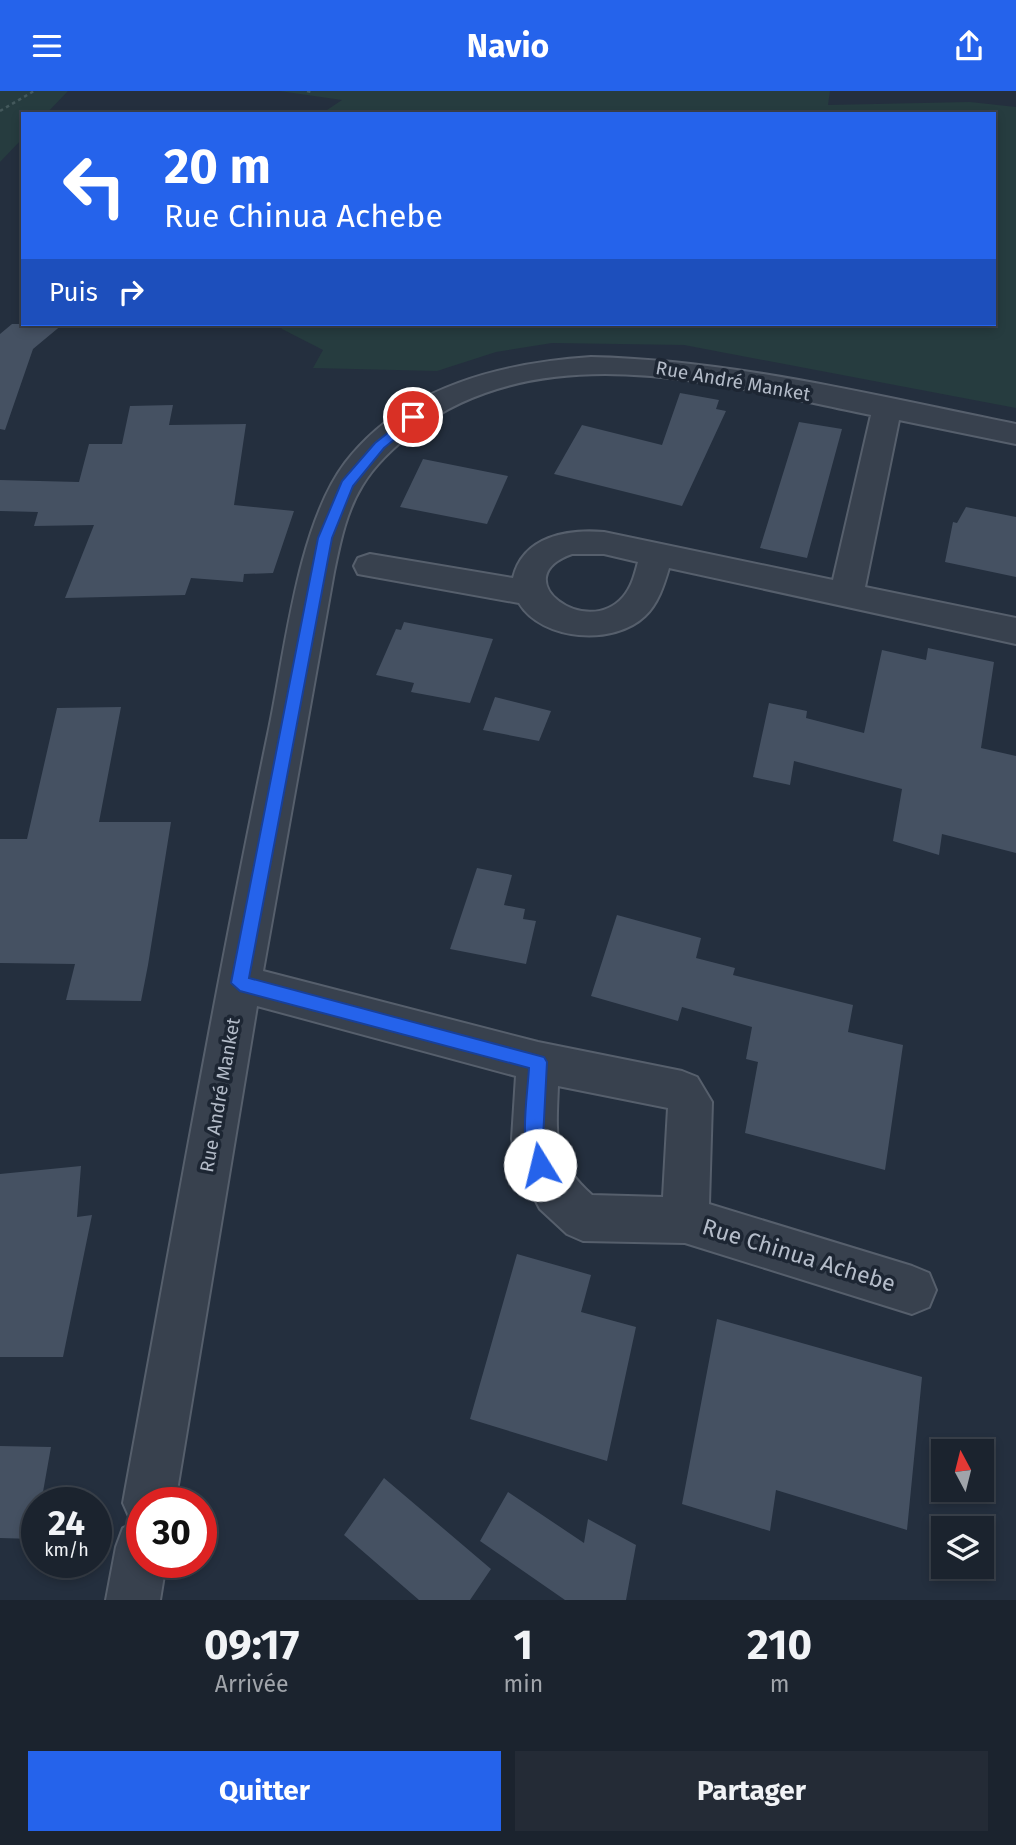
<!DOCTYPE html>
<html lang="fr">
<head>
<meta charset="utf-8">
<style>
  body { margin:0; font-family:"Fira Sans",sans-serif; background:#242b36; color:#f1f3f6; height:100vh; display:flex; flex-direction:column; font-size:26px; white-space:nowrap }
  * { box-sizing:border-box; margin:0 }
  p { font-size:23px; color:#a0a4aa }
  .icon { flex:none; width:38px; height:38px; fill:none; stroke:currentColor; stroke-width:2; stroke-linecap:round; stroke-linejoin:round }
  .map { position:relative; height:1509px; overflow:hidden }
  .sheet { display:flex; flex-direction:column; background:#1b232e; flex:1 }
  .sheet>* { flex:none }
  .top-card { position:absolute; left:21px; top:21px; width:975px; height:214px; border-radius:0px; box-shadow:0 4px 10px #0003,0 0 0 2px #39404a; background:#2563eb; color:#fff; overflow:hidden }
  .needle { width:46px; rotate:353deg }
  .controls { position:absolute; left:931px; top:1348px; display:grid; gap:14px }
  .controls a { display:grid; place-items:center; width:63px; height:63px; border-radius:0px; background:#1b232e; box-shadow:0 4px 10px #0003,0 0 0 2px #39404a; font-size:35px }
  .speed { position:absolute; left:21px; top:1396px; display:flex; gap:14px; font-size:35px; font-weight:700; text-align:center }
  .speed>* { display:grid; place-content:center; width:91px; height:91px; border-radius:50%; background:#1b232e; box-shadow:0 4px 10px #0003,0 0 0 2px #39404a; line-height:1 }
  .speed small { font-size:18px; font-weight:400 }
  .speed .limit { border:10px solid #d22; background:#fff; color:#111 }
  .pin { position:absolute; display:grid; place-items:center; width:60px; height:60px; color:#fff; margin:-30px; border:4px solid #fff; border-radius:50%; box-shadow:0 2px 7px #0007 }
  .me { position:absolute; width:77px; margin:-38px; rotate:351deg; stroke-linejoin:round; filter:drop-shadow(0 0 5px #0008) }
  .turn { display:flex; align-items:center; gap:24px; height:147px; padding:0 28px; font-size:32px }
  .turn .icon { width:91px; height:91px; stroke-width:2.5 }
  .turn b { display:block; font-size:49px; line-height:60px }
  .then { display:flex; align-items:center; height:66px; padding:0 28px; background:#0003; gap:14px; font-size:26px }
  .eta { display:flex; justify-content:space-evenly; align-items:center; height:119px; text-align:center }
  .eta b { font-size:42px; font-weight:700; line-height:49px }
  .action { display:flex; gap:14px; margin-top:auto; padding:14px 28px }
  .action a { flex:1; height:80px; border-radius:0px; background:#2563eb; color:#fff; font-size:28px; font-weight:700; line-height:80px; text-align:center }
  .action a+a { background:#242b36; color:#f1f3f6 }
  header { display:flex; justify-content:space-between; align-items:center; height:91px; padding:0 28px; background:#2563eb; color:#fff; font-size:32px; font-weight:700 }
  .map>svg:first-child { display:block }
</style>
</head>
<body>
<header><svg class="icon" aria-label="menu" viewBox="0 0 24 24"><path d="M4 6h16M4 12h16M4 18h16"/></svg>Navio<svg class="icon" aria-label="share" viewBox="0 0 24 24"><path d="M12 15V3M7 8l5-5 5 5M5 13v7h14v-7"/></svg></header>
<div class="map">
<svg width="1016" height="1509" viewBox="0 0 1016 1509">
  <rect width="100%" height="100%" fill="#242f3e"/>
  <path fill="#263c3f" d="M 0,0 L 68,0 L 46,23 L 23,23 L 23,47 L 0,71 Z
    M 279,0 L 830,0 L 828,14 L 970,11 L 1016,16 L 1016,317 L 684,254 L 552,252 L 496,261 L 437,280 L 313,277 L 323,259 L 282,238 L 279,233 L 994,233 L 994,23 L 321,23 L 342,9 Z"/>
  <path fill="#455162" d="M 12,233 L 63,233 L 33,258 L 5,339 L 0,338 L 0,243 Z
    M 680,302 L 719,309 L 716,318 L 726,320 L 682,415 L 554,383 L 582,334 L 662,354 Z
    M 173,314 L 169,334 L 246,333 L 234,414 L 294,420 L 273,482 L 244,483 L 243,491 L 191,487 L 185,504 L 65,507 L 94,434 L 34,435 L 38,421 L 0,420 L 0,389 L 79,391 L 89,353 L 122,353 L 130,315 Z
    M 799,331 L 842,338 L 807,467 L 760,457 Z
    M 423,368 L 508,385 L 487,433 L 400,416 Z
    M 966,416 L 1016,426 L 1016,486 L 945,471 L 953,431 L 957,432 Z
    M 404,531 L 493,548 L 470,612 L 411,601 L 414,592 L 376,584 L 396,538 L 401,539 Z
    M 928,557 L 994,571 L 981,657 L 1016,665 L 1016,762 L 942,743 L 939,764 L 893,750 L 902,698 L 794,670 L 790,694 L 753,686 L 769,612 L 807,620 L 806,627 L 864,642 L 882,559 L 926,569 Z
    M 495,606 L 551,620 L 539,650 L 483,639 Z
    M 121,616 L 99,731 L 171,731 L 148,874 L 141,910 L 66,909 L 75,873 L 0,872 L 0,748 L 27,748 L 57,617 Z
    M 477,777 L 512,784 L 504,814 L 525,818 L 523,828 L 536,830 L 526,873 L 450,858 Z
    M 617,824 L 701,847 L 696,867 L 735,877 L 733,884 L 853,914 L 848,941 L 903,954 L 885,1079 L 745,1042 L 758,971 L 746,968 L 752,936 L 682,916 L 678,930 L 591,905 Z
    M 81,1075 L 77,1126 L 92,1124 L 63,1266 L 0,1266 L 0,1083 Z
    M 517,1163 L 591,1184 L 581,1221 L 636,1236 L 607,1370 L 470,1328 Z
    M 717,1228 L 922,1286 L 907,1439 L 776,1399 L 770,1440 L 682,1413 Z
    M 0,1355 L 51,1356 L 41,1412 L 37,1412 L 34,1448 L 0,1447 Z
    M 384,1387 L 491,1478 L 470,1509 L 419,1509 L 344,1444 Z
    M 508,1401 L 584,1452 L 588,1428 L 636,1454 L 626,1509 L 565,1509 L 480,1450 Z"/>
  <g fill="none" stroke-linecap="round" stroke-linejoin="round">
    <defs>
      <path id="minor" d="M 591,266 C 734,269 876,305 1016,333 L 1016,353 L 899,329 L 865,496 L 1016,527 L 1016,553 L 669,477 C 664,494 658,513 645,525 C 614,555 542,550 519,512 L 358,483 L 354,475 L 358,467 L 370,463 L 513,487 C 523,445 567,438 604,441 L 833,489 L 871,324 C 727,295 547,242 417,338 C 396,354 375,373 362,395 C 346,421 340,452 334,481 L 263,880 L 538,951 L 682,980 L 697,986 L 712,1011 L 709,1113 L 912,1175 L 929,1182 L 936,1199 L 929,1216 L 912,1223 L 685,1152 L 583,1150 L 567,1143 L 540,1118 L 517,1074 L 512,1048 L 516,985 L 257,915 L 175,1412 L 142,1412 L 142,1472 L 166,1472 L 160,1509 L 106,1509 L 116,1456 L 123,1437 L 135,1432 L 131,1430 L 123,1412 C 170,1155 215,898 268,643 C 285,563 297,436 345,372 C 403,296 500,272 591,266 ZM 572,463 L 604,463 L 638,471 C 635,482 632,496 623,506 C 586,549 504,487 572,463 ZM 558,995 L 668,1017 L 663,1106 L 592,1104 C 552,1068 556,1046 558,995 Z"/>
    </defs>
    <use href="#minor" stroke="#565f6c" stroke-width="4"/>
    <path stroke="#44595c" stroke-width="2.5" stroke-dasharray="3.5 3.5" stroke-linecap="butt" d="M 307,0 L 311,1
      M 0,20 L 34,0"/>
    <use href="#minor" fill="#38414e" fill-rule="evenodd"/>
  </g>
  <path fill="#2563eb" stroke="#184099" stroke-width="2" d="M 413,322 L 418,323 L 418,329 L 384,357 L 353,395 L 332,447 L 249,887 L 544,966 L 547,971 L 543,1048 L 549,1074 L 546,1081 L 540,1084 L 533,1081 C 519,1049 527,1011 529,977 L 240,900 L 231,892 L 318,447 L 342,390 L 375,352 Z"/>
  <g text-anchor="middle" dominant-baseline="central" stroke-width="7" stroke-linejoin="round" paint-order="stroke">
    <g font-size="19" fill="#b4bcc9" stroke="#1d2633">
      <text transform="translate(733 290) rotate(10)">Rue André Manket</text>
      <text transform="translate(220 1004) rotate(-80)">Rue André Manket</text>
    </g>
    <g font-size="23" fill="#b4bcc9" stroke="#1d2633">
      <text transform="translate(799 1164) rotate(17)">Rue Chinua Achebe</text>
    </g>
  </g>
</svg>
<div class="controls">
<a><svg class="needle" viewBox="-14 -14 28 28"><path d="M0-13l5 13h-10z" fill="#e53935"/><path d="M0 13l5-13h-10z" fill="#a0a4aa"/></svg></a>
<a><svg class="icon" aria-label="layers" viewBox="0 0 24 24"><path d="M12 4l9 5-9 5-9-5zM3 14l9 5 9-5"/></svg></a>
</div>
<div class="speed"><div>24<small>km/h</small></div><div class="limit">30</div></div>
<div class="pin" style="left:413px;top:326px;background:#d93025"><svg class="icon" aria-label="arrive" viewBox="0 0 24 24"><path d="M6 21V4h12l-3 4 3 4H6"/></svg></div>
<svg class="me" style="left:540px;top:1074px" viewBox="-20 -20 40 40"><circle r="19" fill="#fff"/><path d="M0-13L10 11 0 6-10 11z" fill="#2563eb"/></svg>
<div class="top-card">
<div class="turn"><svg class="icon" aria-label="left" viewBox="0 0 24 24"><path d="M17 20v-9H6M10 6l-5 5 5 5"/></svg><div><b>20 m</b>Rue Chinua Achebe</div></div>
<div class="then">Puis<svg class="icon" aria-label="right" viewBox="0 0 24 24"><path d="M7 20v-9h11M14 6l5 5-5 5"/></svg></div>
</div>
</div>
<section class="sheet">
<div class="eta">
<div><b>09:17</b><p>Arrivée</p></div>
<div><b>1</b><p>min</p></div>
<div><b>210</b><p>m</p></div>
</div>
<div class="action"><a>Quitter</a><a>Partager</a></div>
</section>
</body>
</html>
